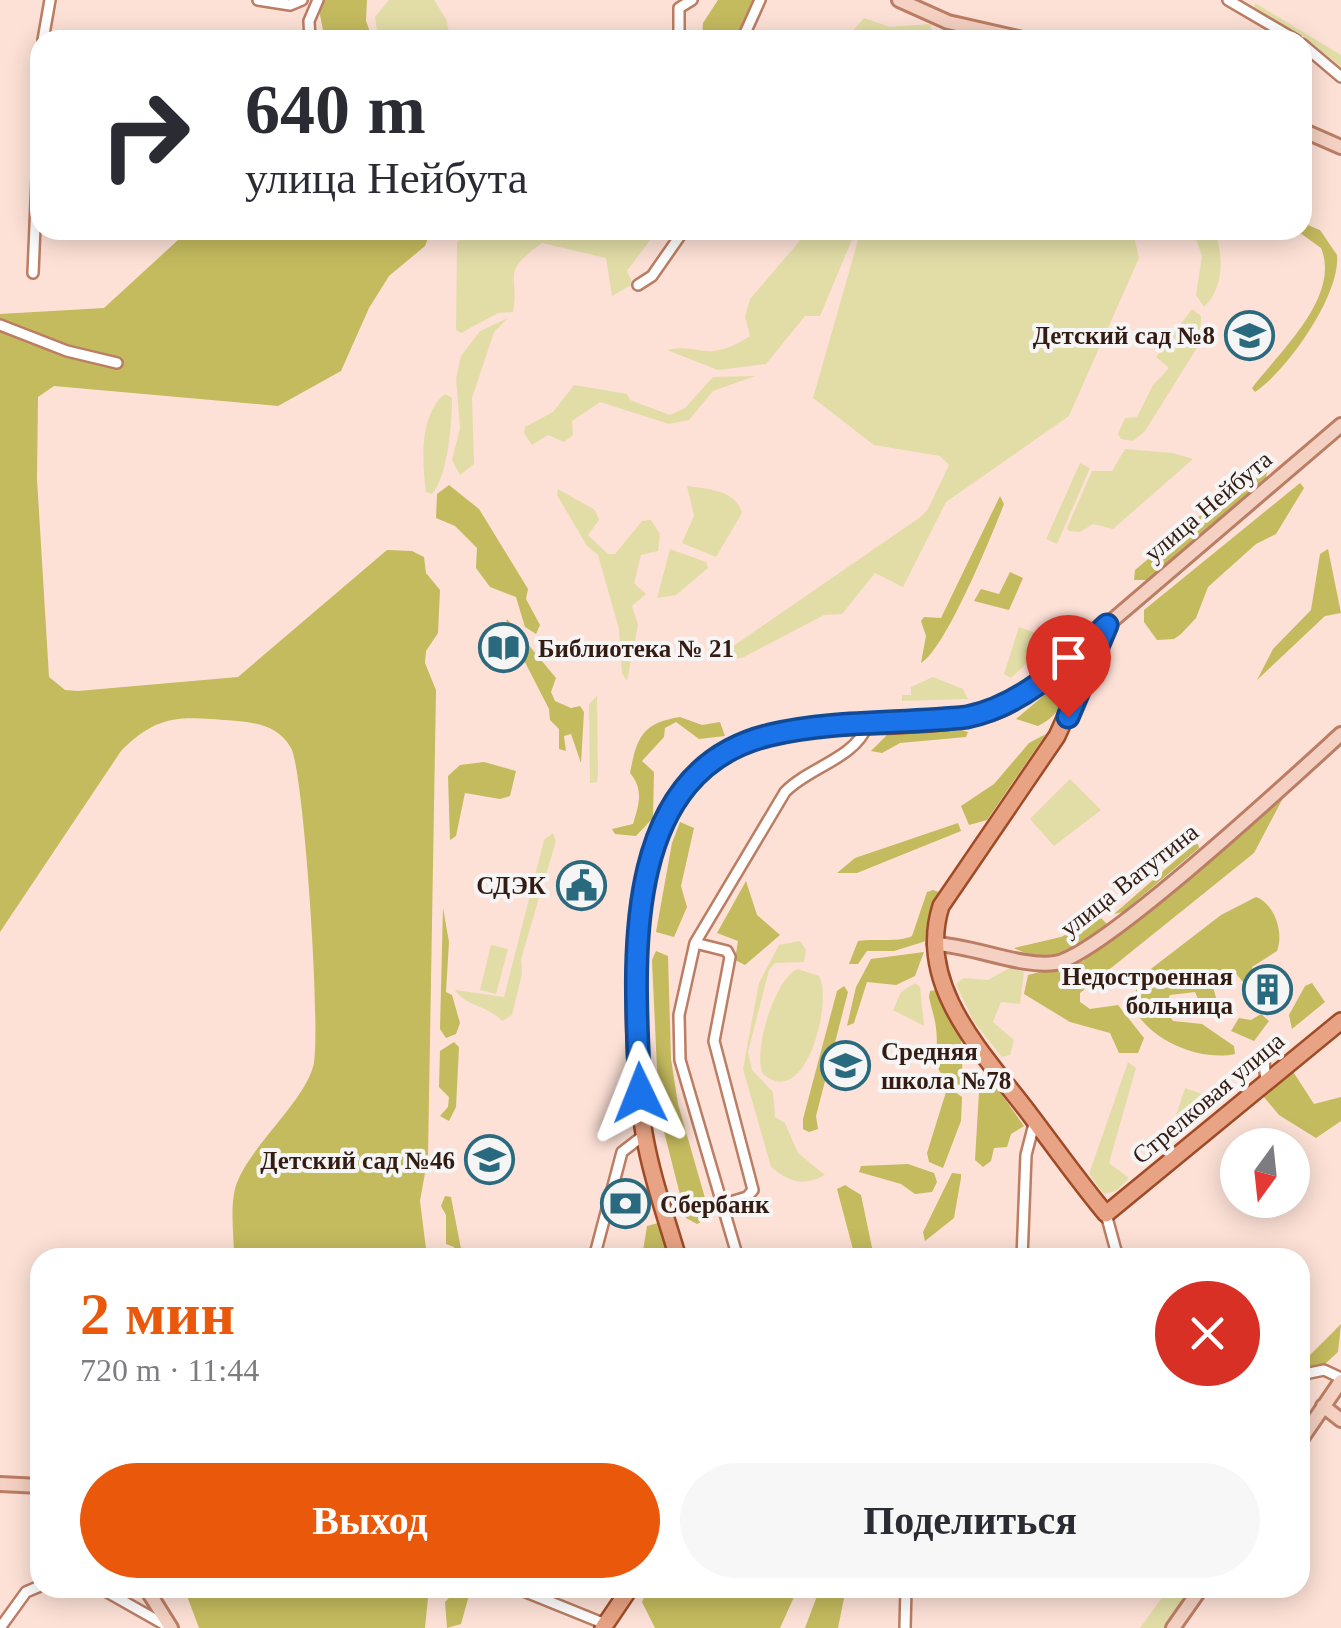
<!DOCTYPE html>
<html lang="ru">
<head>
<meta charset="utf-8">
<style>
  body { margin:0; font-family:Georgia,serif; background:#f7f7f7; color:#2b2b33; height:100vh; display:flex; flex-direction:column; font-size:38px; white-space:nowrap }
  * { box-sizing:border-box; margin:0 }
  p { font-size:32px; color:#7c7c81 }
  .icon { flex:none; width:55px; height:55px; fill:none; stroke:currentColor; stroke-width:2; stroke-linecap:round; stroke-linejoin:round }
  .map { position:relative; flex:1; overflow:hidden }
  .side { position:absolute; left:30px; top:1248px; width:1280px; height:350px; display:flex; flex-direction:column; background:#fff; border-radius:30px; box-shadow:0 5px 25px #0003 }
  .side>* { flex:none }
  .guide { position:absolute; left:30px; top:30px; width:1282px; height:210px; border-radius:30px; box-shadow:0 5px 25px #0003; background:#fff; color:#2b2b33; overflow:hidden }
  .needle { width:65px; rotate:195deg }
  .controls { position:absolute; left:1220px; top:1128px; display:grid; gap:20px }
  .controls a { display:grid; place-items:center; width:90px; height:90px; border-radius:50%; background:#fff; box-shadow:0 5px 25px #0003; font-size:50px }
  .pin { position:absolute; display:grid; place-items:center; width:85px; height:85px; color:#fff; margin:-102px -42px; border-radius:50% 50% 50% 0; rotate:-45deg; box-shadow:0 0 10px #0007 }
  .pin .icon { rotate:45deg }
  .me { position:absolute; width:110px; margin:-55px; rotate:358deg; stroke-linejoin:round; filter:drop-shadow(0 0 8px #0008) }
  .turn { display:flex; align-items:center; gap:35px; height:210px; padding:0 50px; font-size:45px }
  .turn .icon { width:130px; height:130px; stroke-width:2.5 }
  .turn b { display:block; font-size:70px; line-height:85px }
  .round { display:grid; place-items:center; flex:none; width:105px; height:105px; border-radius:52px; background:#f7f7f7 }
  .summary { display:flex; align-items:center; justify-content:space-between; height:170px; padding:0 50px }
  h1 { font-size:60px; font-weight:800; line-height:75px; color:#ea580c }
  .button { display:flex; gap:20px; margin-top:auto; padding:20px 50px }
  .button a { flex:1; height:115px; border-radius:60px; background:#ea580c; color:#fff; font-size:40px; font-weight:800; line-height:115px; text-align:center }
  .button a+a { background:#f7f7f7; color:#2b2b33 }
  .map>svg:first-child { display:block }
</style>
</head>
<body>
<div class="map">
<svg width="1341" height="1628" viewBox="0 0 1341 1628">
  <rect width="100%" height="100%" fill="#fde1d6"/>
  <path fill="#e2dda7" d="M 389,0 L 434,0 L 446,19 L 451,40 L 379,40 L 375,17 Z
    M 1255,3 L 1341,55 L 1341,67 L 1303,36 L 1254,8 Z
    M 864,18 L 890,27 L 930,24 L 933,34 C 917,47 868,43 850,34 Z
    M 470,230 L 654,230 L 656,232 L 627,271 L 633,284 L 612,296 L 606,258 L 542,243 C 499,274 520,273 513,312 L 498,313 L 461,333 L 456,330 L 457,242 Z
    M 809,230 L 856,230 L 820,316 L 805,316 L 766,364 L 718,370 L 667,350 C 702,342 704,365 750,336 L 745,317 L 750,299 Z
    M 861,230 L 1126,230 L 1134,237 L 1139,258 L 1069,416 L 946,502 L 903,587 L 875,573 L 842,614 L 824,615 L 742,658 L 728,659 L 729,649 L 919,518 L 928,509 L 949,465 L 940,456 L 874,445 L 813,398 Z
    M 1193,230 L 1215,230 C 1223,257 1225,286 1204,307 L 1196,295 L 1202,256 Z
    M 1192,309 L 1201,316 L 1200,343 L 1145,431 L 1133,441 L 1121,439 L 1118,434 L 1125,418 L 1137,417 L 1153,385 L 1169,368 L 1156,357 L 1171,339 L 1184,348 L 1172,336 Z
    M 508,318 L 494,332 L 472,398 L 474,464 L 460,475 L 452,460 L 460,428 L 456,378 L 461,356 L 480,331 Z
    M 755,376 L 713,391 L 689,420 L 669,424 L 600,402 L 572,421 L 573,435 L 564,442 L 548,435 L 532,445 L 524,433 L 525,427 L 553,412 L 574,385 L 627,394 L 630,400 L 670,415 L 685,408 L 713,377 Z
    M 445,394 L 452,398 C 452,423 448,476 432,494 L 426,492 C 422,463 419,414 445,394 Z
    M 1125,449 L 1173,453 L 1193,459 L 1113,529 L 1093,524 L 1080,532 L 1069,531 L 1067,528 L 1092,471 L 1112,471 Z
    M 1080,463 L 1090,468 L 1057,544 L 1046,539 Z
    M 687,486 C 708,489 736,490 742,513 L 716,557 L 682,543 L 694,516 Z
    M 558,489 L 595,510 L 599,520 L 588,535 L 608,554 L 615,554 L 642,521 L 651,520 L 660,534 L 658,551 L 641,555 L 634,583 L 646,594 L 632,606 L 638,625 L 627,681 L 622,673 L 619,629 L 598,555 L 587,546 L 557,495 Z
    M 670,549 L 706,562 L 708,568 L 676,595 L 657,598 Z
    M 1019,627 L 1044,636 L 1045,646 L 1011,678 L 1004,674 Z
    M 933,677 L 963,689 L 968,699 L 902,701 L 902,695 L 911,695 L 911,687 Z
    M 597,696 L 598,773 L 597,782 L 590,783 L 589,704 Z
    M 1070,779 L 1101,810 L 1054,846 L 1030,819 Z
    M 553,833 L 556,841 L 521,959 L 522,974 L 512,1015 L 502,1021 C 487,1005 465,1006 455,990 L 504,997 L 544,840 Z
    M 800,941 L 806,950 L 804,962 L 775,963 L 769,970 L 748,1052 L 752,1070 L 773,1092 L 775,1117 L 785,1123 L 798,1153 L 825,1175 C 802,1187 790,1182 771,1167 L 743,1069 L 759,983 L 779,945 Z
    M 491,945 L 508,949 L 496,994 L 480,990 Z
    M 1011,967 L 1024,972 L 1020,1004 L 1001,1002 L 993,1022 L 1014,1040 L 1010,1055 L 1002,1057 L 974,1022 L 956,984 L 964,978 L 988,980 Z
    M 798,969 L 819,976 C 833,998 807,1112 763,1074 C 752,1053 775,977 798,969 Z
    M 915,983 L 920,987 L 924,1026 L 893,1010 L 901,992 Z
    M 1128,1062 L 1136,1068 L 1109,1163 L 1129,1178 L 1116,1191 L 1104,1194 L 1089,1174 Z
    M 1185,1088 L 1219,1100 L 1166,1146 Z
    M 1169,1588 L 1197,1588 L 1168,1628 L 1140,1628 Z"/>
  <path fill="#c4ba5e" d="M 317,0 L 367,0 L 366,21 L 373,40 L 325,40 Z
    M 718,0 L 753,0 L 737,40 L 702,40 L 703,23 Z
    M 1303,223 L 1320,230 L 1337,255 C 1341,295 1286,372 1255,392 L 1252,388 C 1280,351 1341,297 1321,248 L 1296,230 L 1302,230 Z
    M 189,230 L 431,230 L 425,246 L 389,276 L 369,308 L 341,371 L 278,406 L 54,386 L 38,397 L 37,479 L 49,677 L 65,690 L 78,691 L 238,677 L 387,550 L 412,551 L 424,557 L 426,573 L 440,590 L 438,633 L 426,651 L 425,663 L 436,690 L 428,1156 L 420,1201 L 427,1257 L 234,1257 C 234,1236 230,1209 235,1189 C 245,1151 302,1105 313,1067 C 322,1039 304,771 291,748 C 277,723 250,722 224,720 C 177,716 156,716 121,751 L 0,932 L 0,314 L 104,308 Z
    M 1262,464 L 1268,467 L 1266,478 L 1148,580 L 1134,580 L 1135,570 Z
    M 1300,483 L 1304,488 L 1276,534 L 1256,544 L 1208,587 L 1196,618 L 1181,634 L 1174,639 L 1157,640 L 1144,622 L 1144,610 Z
    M 449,485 L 479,509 L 528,589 L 526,599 L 540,625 L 536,634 L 525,627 L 516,597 L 490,587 L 476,568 L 477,548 L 455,526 L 436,518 L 437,494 Z
    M 1000,496 L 1004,504 C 992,535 945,650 921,663 L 926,636 L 921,621 L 924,617 L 941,618 Z
    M 1328,549 L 1341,613 L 1325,616 L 1257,680 L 1273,649 L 1311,610 L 1320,554 Z
    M 1010,572 L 1023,578 L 1009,610 L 974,601 L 981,589 L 999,594 Z
    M 507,619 L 556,678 L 551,692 L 555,701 L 571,708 L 580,706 L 584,712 L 581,763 L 571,734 L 564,736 L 566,751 L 559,749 L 559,729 L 550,720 L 549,709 L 506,625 Z
    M 1075,669 C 1072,691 1059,717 1038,726 L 1016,719 Z
    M 680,717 L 702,725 L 720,722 L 725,736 L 699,739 L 676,722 L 665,728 L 664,737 L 642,761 L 654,772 L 653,818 L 636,836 L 615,834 L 612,829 L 633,824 C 639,804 644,790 630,773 C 637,737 642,723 680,717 Z
    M 961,730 L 968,732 L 966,737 L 900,743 L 882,753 L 871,751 L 887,735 Z
    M 1046,734 L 987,820 L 969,825 L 961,806 L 994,784 L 1029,743 Z
    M 484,762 L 516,771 L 510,796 L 500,799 L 465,793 L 456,836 L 450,840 L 448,776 L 460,765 Z
    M 1278,798 L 1283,798 L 1254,853 L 1080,993 L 1080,1002 L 1090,1009 L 1118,1005 L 1144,1038 L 1138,1053 L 1119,1053 L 1110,1033 L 1070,1022 L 1024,994 L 1028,975 L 1083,961 Z
    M 680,822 L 694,828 L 681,886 L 687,907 L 674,937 L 656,932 L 672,843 Z
    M 958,823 L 961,831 L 857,873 L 837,873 L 855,858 Z
    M 1193,845 L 1198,844 L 1199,848 L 1123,912 L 1114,914 Z
    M 746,881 L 757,915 L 780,935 L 745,965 L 735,960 L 738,941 L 717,933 Z
    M 933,890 L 942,893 L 926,941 L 894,951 L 867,951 L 858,964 L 849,964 L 858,941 C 875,938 898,943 912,936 L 927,892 Z
    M 1256,897 C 1275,904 1284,933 1277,951 L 1252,967 L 1257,983 L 1247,987 L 1233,970 L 1227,969 L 1211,980 L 1217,1001 L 1210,1013 L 1204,1012 L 1195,992 L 1170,995 L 1164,1008 L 1173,1021 L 1202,1024 L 1234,1046 L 1235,1054 C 1198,1062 1144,1038 1131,1002 L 1143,975 L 1221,915 Z
    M 443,908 L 449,942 L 446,992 L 452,995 L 460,1023 L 456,1034 L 446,1038 L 440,1029 Z
    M 1101,918 L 1107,924 C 1077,946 1051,967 1014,948 L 1061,937 Z
    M 656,951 L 668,956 L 671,1059 L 678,1104 L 707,1205 L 706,1219 L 697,1224 L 686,1218 L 659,1112 L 652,960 Z
    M 924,952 L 915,976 L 896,985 L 867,982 L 854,1023 L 847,1026 L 856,987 L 871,959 Z
    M 1312,983 L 1325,1002 L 1292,1029 L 1289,1015 L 1305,986 Z
    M 844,986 L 848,992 L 816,1116 L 818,1129 L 809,1132 L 803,1129 L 803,1119 L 837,991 Z
    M 936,990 L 961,1035 L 963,1086 C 926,1076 940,1055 936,1028 C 935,1018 931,1007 929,997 L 930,991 Z
    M 1261,1014 L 1269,1021 L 1254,1041 L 1231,1031 L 1239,1018 L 1251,1020 Z
    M 454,1042 L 459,1047 L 456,1107 L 449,1121 L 440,1116 L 448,1107 L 449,1097 L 439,1087 L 440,1051 Z
    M 1292,1070 L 1314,1104 L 1341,1097 L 1341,1121 L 1316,1138 L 1279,1115 L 1263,1096 L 1262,1092 Z
    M 984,1078 L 992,1081 L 1024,1126 L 1011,1134 L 1007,1147 L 994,1148 L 991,1161 L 983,1167 L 975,1160 L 979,1092 Z
    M 951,1089 L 962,1097 L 961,1121 L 943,1168 L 929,1162 L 927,1153 L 946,1092 Z
    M 908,1164 L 934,1173 L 937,1182 L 932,1192 L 915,1194 L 901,1184 L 859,1172 L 861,1166 Z
    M 952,1173 L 961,1174 L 961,1178 L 954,1218 L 925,1241 L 923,1232 Z
    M 845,1185 L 861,1195 L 874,1257 L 855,1257 L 837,1189 Z
    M 445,1196 L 451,1197 L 461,1249 L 506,1252 L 506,1257 L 455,1257 L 454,1247 L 446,1244 L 446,1215 L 441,1206 Z
    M 658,1223 L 668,1257 L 642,1257 L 647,1226 Z
    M 1341,1324 L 1338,1352 L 1326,1363 L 1300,1370 L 1300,1359 L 1304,1361 Z
    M 184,1588 L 429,1588 L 425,1628 L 199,1628 Z
    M 458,1588 L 471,1588 L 461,1624 L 447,1628 L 445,1602 Z
    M 648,1588 L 798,1588 L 780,1628 L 655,1628 L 642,1602 Z
    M 820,1588 L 846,1588 L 838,1628 L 805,1628 Z"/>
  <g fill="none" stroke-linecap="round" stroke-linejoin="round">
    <defs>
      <path id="street" d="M 258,0 L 290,5 L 302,0
        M 1228,0 L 1296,40
        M 43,40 L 50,0
        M 310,40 L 309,21 L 318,0
        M 679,40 L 679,8 L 692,0
        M 742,40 L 760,0
        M 1302,44 L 1341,77
        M 33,273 L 40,109
        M 638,285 L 652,276 L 684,230
        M 0,325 L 67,351 L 117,363
        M 695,943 L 727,951 L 730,957 L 714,1041 L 753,1190 L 747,1197 L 724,1204
        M 1264,1061 L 1266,1082
        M 1106,1214 L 1118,1258
        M 594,1258 L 622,1152 L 644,1135
        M 738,1258 L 680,1060 L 679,1015 L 695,943 L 785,792 C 809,767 854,759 867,726
        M 1022,1258 L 1026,1155 L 1035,1120
        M 1300,1375 L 1324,1370 L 1341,1378
        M 100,1588 L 167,1626
        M 516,1588 L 605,1624
        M 0,1628 L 26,1592 L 40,1586
        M 905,1628 L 906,1588"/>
      <path id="secondary" d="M 899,0 L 948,22 L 1027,40
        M 1302,130 L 1341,147
        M 1107,625 L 1341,425
        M 934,944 C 972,945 1021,968 1055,963 C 1101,956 1296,775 1341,734
        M 1323,1406 L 1341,1420
        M 1300,1441 L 1341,1381
        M 0,1484 L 40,1486
        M 146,1588 L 171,1628
        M 1173,1628 L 1201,1588"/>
      <path id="primary" d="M 1107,625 L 1057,736 L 941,906 C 915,987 986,1056 1031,1116 C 1056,1149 1080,1183 1106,1214 L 1341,1021
        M 678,1258 C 666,1217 651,1175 644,1133 C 629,1051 628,878 670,806 C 689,773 723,749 759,738 C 830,716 956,737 1012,703 C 1044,684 1072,655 1100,631
        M 603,1628 L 630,1588"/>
    </defs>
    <use href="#street" stroke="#bb7d63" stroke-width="14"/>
    <use href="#secondary" stroke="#bb7d63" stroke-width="18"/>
    <use href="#primary" stroke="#9f4b27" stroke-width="20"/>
    <use href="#street" stroke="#fff" stroke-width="9"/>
    <use href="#secondary" stroke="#f4d1c2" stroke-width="12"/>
    <use href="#primary" stroke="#e8a384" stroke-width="15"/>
  </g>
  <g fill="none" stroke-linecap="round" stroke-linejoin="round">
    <defs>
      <path id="route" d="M 640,1093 C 635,971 615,772 770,735 C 834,720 902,724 967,717 C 1022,706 1066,663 1107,625 L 1068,717"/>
    </defs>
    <use href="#route" stroke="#114b97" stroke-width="25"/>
    <use href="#route" stroke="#1a73e8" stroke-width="18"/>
  </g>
  <defs>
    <symbol id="school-ring" viewBox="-11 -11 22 22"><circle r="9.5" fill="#f5f5f5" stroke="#2a6a7f" stroke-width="1.5"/><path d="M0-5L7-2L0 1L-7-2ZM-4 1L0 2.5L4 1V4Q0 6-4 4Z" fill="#2a6a7f"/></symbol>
    <symbol id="library-ring" viewBox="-11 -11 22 22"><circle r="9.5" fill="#f5f5f5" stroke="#2a6a7f" stroke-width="1.5"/><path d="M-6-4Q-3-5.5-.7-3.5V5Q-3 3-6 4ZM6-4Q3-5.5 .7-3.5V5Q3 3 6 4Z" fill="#2a6a7f"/></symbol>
    <symbol id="civic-ring" viewBox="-11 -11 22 22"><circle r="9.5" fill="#f5f5f5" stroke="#2a6a7f" stroke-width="1.5"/><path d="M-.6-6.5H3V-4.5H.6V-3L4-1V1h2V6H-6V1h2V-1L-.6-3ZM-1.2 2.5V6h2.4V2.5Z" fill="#2a6a7f"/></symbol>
    <symbol id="building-ring" viewBox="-11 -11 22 22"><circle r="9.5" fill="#f5f5f5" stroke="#2a6a7f" stroke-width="1.5"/><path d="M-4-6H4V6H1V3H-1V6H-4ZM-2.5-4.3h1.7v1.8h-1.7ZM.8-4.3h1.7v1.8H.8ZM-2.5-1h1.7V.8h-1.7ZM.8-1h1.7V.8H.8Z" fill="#2a6a7f"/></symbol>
    <symbol id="bank-ring" viewBox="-11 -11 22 22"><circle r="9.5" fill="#f5f5f5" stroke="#2a6a7f" stroke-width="1.5"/><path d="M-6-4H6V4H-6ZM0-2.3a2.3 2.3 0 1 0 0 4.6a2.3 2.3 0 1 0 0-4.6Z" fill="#2a6a7f"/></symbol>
  </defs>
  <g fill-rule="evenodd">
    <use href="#school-ring" x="1222" y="308" width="55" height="55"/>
    <use href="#library-ring" x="476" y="620" width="55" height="55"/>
    <use href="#civic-ring" x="554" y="858" width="55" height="55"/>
    <use href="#building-ring" x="1240" y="962" width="55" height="55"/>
    <use href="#school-ring" x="818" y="1038" width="55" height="55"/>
    <use href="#school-ring" x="462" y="1132" width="55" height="55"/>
    <use href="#bank-ring" x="598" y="1176" width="55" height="55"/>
  </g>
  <g text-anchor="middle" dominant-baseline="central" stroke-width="8" stroke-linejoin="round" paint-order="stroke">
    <g font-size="25" font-weight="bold" fill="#341c12" stroke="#f5f5f5" text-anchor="end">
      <text x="1215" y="335">Детский сад №8</text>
      <text x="538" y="648" text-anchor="start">Библиотека № 21</text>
      <text x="546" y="885">СДЭК</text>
      <text x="1233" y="976">Недостроенная<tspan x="1233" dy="29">больница</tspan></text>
      <text x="881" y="1051" text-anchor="start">Средняя<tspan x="881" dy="29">школа №78</tspan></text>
      <text x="455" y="1160">Детский сад №46</text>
      <text x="660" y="1204" text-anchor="start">Сбербанк</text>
    </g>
    <g font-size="25" fill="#341c12" stroke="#f5f5f5">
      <text transform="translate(1208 506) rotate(-40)">улица Нейбута</text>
      <text transform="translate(1129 880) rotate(-38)">улица Ватутина</text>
      <text transform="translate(1208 1098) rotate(-40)">Стрелковая улица</text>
    </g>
  </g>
</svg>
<div class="controls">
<a><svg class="needle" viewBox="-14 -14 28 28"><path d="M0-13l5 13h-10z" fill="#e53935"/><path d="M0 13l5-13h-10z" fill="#7c7c81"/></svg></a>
</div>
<div class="pin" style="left:1068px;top:717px;background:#d93025"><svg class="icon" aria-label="arrive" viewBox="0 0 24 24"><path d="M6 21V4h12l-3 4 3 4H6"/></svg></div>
<svg class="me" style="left:640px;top:1093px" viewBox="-20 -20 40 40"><path d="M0-17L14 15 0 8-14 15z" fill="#1a73e8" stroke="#fff" stroke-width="4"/></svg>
<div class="guide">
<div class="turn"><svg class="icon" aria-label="right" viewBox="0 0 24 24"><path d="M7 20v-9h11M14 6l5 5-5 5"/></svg><div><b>640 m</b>улица Нейбута</div></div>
</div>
<section class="side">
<div class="summary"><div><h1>2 мин</h1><p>720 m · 11:44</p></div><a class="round" style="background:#d93025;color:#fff"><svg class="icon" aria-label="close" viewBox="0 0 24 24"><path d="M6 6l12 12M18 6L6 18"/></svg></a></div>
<div class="button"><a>Выход</a><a>Поделиться</a></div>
</section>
</div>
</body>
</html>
